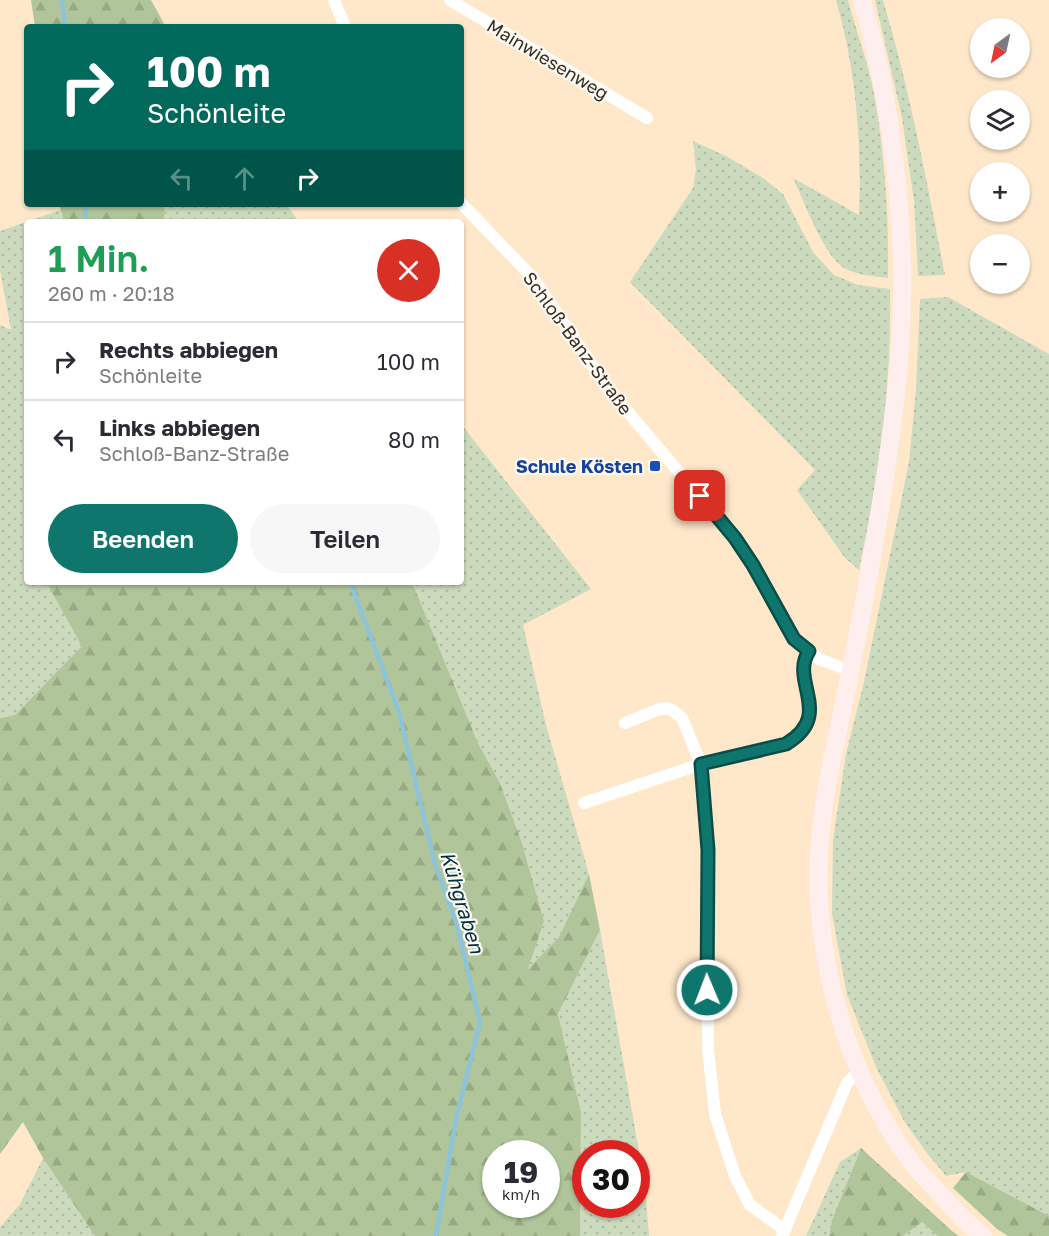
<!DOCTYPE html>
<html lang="de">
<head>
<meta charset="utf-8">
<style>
  body { margin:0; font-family:"Golos Text",sans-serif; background:#f7f7f7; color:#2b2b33; height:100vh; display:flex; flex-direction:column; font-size:22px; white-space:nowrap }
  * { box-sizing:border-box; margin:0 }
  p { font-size:20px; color:#7c7c81 }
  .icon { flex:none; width:33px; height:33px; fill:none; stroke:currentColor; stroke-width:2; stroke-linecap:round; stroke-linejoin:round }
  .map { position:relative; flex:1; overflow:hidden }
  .details { position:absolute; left:24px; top:219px; width:440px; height:366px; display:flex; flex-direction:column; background:#fff; border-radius:6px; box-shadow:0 2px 4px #0004 }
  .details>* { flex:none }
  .guide { position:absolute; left:24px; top:24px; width:440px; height:183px; border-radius:6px; box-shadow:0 2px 4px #0004; background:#00695c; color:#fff; overflow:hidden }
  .needle { width:39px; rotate:213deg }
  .buttons { position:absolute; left:970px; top:18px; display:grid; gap:12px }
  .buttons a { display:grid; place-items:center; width:60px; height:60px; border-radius:50%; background:#fff; box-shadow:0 2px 4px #0004; font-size:30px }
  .speed { position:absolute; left:482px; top:1140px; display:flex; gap:12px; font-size:30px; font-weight:700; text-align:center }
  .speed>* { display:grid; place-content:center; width:78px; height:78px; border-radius:50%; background:#fff; box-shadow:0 2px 4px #0004; line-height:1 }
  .speed small { font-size:15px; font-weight:400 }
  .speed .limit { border:9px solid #d22; background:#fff; color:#111 }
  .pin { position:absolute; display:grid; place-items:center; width:51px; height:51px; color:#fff; margin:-26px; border-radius:12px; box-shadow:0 3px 9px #0006 }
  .me { position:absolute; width:66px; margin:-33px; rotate:359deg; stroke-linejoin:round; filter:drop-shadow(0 0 4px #0008) }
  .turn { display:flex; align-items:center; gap:21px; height:126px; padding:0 24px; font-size:27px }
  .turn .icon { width:78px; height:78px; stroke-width:2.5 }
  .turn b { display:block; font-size:42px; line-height:51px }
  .lanes { display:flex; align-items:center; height:57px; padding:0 24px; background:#0003; justify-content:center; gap:30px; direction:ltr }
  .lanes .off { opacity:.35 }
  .round { display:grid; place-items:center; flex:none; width:63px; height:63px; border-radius:32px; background:#f7f7f7 }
  .overview { display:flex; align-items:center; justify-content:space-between; height:102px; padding:0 24px }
  h1 { font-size:36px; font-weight:600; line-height:45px; color:#1e9e55 }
  .primary-button { display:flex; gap:12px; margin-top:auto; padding:12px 24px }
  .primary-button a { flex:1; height:69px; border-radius:36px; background:#0f766e; color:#fff; font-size:24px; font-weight:600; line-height:69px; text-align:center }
  .primary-button a+a { background:#f7f7f7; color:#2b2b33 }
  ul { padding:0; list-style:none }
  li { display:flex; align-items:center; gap:18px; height:78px; padding:0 24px; border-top:2px solid #e1e1e2 }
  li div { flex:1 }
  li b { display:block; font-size:22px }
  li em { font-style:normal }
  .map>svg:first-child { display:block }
</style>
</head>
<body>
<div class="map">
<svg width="1049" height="1236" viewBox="0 0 1049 1236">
  <defs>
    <pattern id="grass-dots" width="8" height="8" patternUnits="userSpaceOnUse" patternTransform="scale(1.5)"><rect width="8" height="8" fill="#ccdabe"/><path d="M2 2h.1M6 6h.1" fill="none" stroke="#b0bba3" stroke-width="1.8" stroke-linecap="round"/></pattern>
    <pattern id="forest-firs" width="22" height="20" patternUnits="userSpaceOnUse" patternTransform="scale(1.5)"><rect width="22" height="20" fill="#b0c69a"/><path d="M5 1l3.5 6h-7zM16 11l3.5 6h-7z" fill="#98aa84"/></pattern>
  </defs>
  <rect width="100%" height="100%" fill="#ffe8ca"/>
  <path fill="url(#grass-dots)" fill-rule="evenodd" d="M 836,0 L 848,0 C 856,31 868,62 874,94 C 885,155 889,216 888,278 C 872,276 851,275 839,264 C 821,248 804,201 793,178 L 859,215 C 862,144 856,69 836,0 Z
    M 875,0 L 883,0 C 910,90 927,183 945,275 L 918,276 L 914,201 L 902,118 Z
    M 693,141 L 726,156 L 763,178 L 783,194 L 813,252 L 834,275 L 858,285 L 890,289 C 892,384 879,478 859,570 L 845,558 L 797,490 L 815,470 L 630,282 L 693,188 L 696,170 Z
    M 165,204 L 286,204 L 299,222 L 164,222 Z
    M 60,210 L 64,222 L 27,222 L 27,582 L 46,582 L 83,646 L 15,715 L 0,718 L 0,325 L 11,330 L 0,270 L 0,231 Z
    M 948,297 L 1049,354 L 1049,1216 L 966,1172 L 946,1176 L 927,1153 L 904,1121 L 877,1069 L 847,995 L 832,913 L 833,840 L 846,754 L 864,682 L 909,462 L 916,389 L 920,299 Z
    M 461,424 L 591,589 L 523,625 L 546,725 L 589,874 L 559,937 L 527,970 L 544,921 L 522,843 L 500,783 L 478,743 L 412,582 L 460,582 Z
    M 600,930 L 645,1185 L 649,1236 L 580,1236 L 581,1112 L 558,1014 ZM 585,1154 L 636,1154 L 636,1204 L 585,1204 Z
    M 861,1148 L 832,1220 L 829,1236 L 806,1236 L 840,1162 Z
    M 43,1158 L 95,1235 L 95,1236 L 0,1236 L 0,1227 L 20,1204 Z
    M 922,1222 L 938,1236 L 903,1236 Z"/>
  <path fill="url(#forest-firs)" fill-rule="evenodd" d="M 31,0 L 151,0 L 166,27 L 35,27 Z
    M 59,204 L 165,204 L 164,222 L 64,222 Z
    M 46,582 L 412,582 L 478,743 L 500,783 L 522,843 L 544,921 L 528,969 L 559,937 L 589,874 L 600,930 L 558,1014 L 581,1112 L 580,1236 L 95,1236 L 43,1158 L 23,1122 L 0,1154 L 0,718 L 15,715 L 82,646 ZM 495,1154 L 546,1154 L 546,1204 L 495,1204 Z
    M 861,1148 L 952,1231 L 959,1236 L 938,1236 L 922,1222 L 903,1236 L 829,1236 L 832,1220 Z
    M 966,1172 L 1049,1216 L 1049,1236 L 1008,1236 L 997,1229 L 953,1188 Z"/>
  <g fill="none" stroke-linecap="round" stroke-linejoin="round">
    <path stroke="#8ec4d9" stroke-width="4.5" d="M 62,0 L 65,27
      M 85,204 L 86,222
      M 350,582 L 399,712 L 435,864 L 457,925 L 480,1022 L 456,1119 L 436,1236"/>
    <path stroke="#fff" stroke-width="12" d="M 334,0 L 345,27
      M 450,0 L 647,118
      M 460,202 L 534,279 L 610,391 L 735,538 L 753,565 L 794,639 L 819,659 L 851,671
      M 625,723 L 657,710 L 667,708 L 672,710 L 682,718 L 701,764 L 708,850 L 708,1049 L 715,1114 L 735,1176 L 750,1205 L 785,1230
      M 584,803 L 701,764 L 786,743 C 835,716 788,682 809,651
      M 782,1236 L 847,1083 L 858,1072"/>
    <path stroke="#feeeed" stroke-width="18" d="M 862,0 C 898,126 911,262 896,393 C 886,486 869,578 851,669 C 836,745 814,822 819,901 C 825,991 854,1082 907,1156 C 916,1170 929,1182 941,1195 C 954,1209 967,1224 983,1236"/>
  </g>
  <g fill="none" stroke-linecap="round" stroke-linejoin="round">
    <defs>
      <path id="route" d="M 700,496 L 735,538 L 753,565 L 794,639 L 809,651 C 789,681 835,715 786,744 L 701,764 L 708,850 L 707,990"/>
    </defs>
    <use href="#route" stroke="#0a4d48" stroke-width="15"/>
    <use href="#route" stroke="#0f766e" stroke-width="10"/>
  </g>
  <rect fill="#1a4fb4" stroke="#fdf9f3" stroke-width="2" x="649" y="460" width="12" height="12" rx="3"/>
  <g text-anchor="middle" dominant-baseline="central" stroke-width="4.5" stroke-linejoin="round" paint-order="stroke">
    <g font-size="18" fill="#362e22" stroke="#fdf9f3">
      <text transform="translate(548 59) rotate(31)">Mainwiesenweg</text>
      <text transform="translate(578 343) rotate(54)">Schloß-Banz-Straße</text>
    </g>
    <g font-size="18" font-weight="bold" fill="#164399" stroke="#fdf9f3" text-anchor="end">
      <text x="643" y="466">Schule Kösten</text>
    </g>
    <g font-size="20" font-style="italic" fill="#003140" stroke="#fdf9f3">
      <text transform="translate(463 902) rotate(73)">Kühgraben</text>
    </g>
  </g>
</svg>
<div class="buttons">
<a><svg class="needle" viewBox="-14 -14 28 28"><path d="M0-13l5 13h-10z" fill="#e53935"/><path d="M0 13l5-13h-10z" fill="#7c7c81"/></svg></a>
<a><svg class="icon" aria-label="layers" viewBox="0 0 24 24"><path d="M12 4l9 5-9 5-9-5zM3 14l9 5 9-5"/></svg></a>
<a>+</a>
<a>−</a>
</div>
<div class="speed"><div>19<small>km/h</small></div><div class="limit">30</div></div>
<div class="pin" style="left:700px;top:496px;background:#d93025"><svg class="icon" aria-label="arrive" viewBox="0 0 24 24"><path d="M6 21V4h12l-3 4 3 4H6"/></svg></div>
<svg class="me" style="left:707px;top:990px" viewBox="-20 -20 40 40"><circle r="17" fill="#0f766e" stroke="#fff" stroke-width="3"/><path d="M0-11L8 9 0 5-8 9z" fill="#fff"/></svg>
<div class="guide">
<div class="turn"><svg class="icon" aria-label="right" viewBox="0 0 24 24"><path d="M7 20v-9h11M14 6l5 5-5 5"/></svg><div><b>100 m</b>Schönleite</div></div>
<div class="lanes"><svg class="icon off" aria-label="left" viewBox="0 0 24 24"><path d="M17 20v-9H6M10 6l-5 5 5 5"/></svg><svg class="icon off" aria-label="ahead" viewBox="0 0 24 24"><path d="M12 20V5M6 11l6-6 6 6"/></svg><svg class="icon" aria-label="right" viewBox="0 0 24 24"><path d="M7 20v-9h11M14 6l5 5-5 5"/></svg></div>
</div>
<section class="details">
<div class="overview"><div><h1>1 Min.</h1><p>260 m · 20:18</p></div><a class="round" style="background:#d93025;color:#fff"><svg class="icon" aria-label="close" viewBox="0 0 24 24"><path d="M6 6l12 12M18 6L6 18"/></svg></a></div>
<ul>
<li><svg class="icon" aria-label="right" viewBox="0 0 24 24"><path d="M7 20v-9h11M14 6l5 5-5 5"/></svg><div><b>Rechts abbiegen</b><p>Schönleite</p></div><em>100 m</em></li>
<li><svg class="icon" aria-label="left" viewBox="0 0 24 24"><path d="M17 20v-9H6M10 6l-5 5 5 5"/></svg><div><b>Links abbiegen</b><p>Schloß-Banz-Straße</p></div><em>80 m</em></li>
</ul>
<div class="primary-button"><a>Beenden</a><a>Teilen</a></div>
</section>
</div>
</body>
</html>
